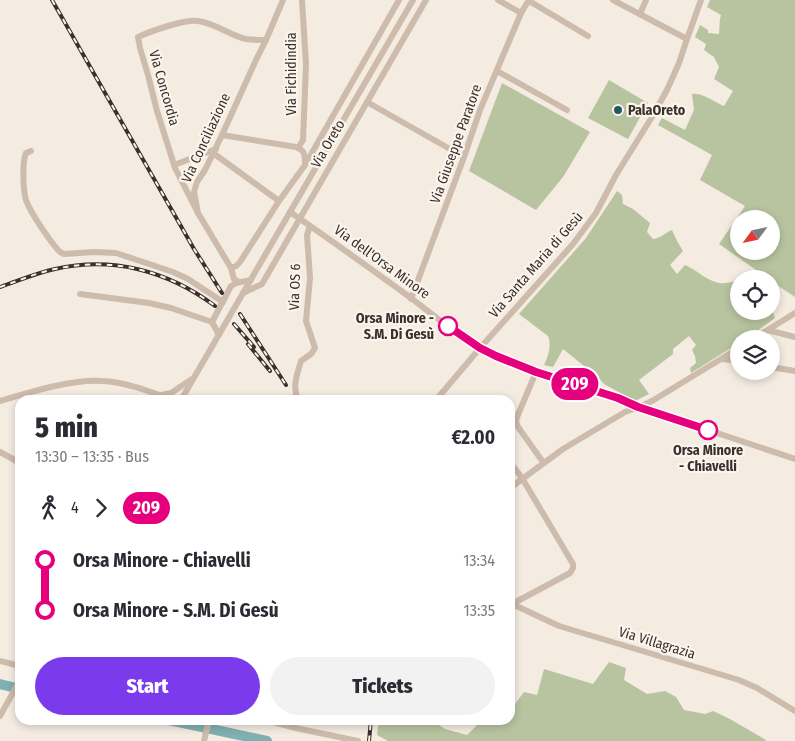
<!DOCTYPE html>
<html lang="en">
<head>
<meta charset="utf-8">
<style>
  :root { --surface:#fff; --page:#f2f2f3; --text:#2b2b33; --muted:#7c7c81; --accent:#7c3aed }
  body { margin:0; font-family:"Fira Sans Condensed",sans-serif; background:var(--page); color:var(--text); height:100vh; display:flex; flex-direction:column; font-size:19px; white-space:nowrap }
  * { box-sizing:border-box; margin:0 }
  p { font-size:16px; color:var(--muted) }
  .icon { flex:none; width:28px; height:28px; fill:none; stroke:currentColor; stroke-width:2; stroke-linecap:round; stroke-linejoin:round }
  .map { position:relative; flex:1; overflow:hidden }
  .sheet { position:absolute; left:15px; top:395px; width:500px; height:330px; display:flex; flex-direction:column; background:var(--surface); border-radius:15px; box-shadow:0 2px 8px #0003 }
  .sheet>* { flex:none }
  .badge { padding:0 10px; border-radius:16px; font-size:18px; line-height:32px }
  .needle { width:32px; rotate:237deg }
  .tools { position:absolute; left:730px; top:210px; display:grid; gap:10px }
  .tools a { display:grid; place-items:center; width:50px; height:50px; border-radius:50%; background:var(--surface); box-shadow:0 2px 8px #0003; font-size:25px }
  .map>.badge { position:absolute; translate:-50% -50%; box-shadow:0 0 0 2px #fff }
  .legs { display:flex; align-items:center; gap:8px; height:55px; padding:0 20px; font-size:16px }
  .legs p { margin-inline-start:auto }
  .overview { display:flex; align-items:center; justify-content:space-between; height:85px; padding:0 20px }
  h1 { font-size:28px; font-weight:800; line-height:38px }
  .action { display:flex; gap:10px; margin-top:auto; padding:10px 20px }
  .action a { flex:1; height:58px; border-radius:30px; background:var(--accent); color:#fff; font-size:20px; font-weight:800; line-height:58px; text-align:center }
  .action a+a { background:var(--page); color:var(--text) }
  ul { padding:0 20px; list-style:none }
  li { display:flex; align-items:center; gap:18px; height:50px; font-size:19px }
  li i { display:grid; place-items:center; width:8px; height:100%; margin:0 6px; background:currentColor }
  li i::after { content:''; width:12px; height:12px; margin:-6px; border:4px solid; border-radius:50%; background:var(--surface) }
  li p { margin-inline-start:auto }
  li:first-child i { background:linear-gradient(#0000 50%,currentColor 0) }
  li:last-child i { background:linear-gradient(currentColor 50%,#0000 0) }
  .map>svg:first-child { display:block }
  .green { fill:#b8c4a0; fill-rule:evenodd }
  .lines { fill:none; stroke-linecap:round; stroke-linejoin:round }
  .river { stroke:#7fb0b2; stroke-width:10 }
  .minor { stroke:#cdbbac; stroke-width:6 }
  .rail-casing { stroke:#3b302b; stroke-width:4 }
  .rail { stroke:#fbf5ee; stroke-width:2; stroke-dasharray:5.5; stroke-linecap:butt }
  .line-1-casing { stroke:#fff; stroke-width:11 }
  .line-1 { stroke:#e6007e; stroke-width:8 }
  .poi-dot { fill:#1f5a5e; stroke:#fbf5ee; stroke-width:2 }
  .stop-1-dot { fill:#fff; stroke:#e6007e; stroke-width:2.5 }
  .labels { text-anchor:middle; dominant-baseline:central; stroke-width:4.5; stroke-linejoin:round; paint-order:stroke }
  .street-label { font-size:14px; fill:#3b302b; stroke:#fbf5ee }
  .poi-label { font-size:14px; font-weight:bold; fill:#3b302b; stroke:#fbf5ee; text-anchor:start }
  .stop-label { font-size:14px; font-weight:bold; fill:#3b302b; stroke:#fbf5ee; text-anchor:end }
</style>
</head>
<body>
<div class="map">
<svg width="795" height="741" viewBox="0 0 795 741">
  <rect width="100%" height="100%" fill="#f4ebe1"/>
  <g class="green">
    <path d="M710 0H795V297L771 281V279H769L719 244 745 206 700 180 712 155 658 125 662 118 685 130 694 110 692 94C702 92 714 102 724 106L733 91 714 79 719 67 714 57 704 50 706 44 695 37 700 25 708 30V33L719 34C720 27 719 22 721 15L707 7ZM739 219H771V251H739Z"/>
    <path d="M609 80 648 103 628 139 588 118Z"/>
    <path d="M502 83 590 132 563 177 536 210 469 171Z"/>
    <path d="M617 191 622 195 623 204 633 209 650 223 647 232 653 239C662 238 664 233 672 230L677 241 683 251 670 265 677 274 685 265C697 270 707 281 719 283 724 284 731 282 736 281L739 285V311H771V307L775 318 746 339H739V343L691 373 690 368 696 363 695 356 692 350 696 345 689 336 673 349V354L639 380 649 394 635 401 604 384 599 378 563 349 553 367 544 365C548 357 552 345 548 336L519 314 586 238Z"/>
    <path d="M609 662 626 668 624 680 647 694 665 691 676 697 684 710 705 714 713 711 728 718 766 740 765 741H388L377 735 379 720H431L445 729 467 735 482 720H510V702L515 704 524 692 537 695 544 669 593 684Z"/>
  </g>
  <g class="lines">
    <g class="river">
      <path d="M0 684 20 689"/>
      <path d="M169 720 267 741"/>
    </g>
    <g class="minor">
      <path d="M498 0 521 13"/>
      <path d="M613 0 687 39"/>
      <path d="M529 1 588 36"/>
      <path d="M640 14 646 0"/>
      <path d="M497 71 567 110"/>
      <path d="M367 102 464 157"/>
      <path d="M222 135 296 147C305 150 305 156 305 164"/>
      <path d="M298 148 303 140 306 64 302 0"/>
      <path d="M31 151 26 153C22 162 23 190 26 200 30 212 51 243 60 252L64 254 94 252 116 253 173 272 188 279 223 302"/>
      <path d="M213 153 279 201"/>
      <path d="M174 165 216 149"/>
      <path d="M290 212C331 240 371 269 411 298 438 319 465 341 496 356 541 377 592 387 639 407L795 459"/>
      <path d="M198 213 175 168 157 111 148 75 140 48 138 37C151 31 185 19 198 21 215 23 231 36 246 39 252 40 260 40 266 40"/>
      <path d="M231 268 236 266 240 262 279 201 305 165 399 0"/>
      <path d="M239 282 234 279 231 268 198 213 194 192 197 182 205 170 222 135 256 60 266 40 283 0"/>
      <path d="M243 293 262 284 426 0"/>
      <path d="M80 294 149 303 171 308 212 322"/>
      <path d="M411 299 464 157 480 110 521 13 529 0"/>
      <path d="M768 330 795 337"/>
      <path d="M219 335 212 322 231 286 236 283 251 280"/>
      <path d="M753 339 795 313"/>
      <path d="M722 359 739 361"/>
      <path d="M771 367 795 371"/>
      <path d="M536 372 517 417 516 422 518 427 543 462"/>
      <path d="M162 395 171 393 192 379"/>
      <path d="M181 400 413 0"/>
      <path d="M298 400C292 386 297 375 301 361L311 354 315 348 306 321 310 278 307 235 310 226"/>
      <path d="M436 400 480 348 573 244 596 213 616 175 652 117 667 90 679 63 687 39 701 0"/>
      <path d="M0 401C30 392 72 379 102 381 126 382 151 392 173 400"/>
      <path d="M0 452 20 463"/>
      <path d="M510 462 522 478 573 564V568L570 573 512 604"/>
      <path d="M510 488 563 449 625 412 639 407 652 401 739 348"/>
      <path d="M510 603 559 626 739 680 757 688 795 711"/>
      <path d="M0 661 20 666"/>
      <path d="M0 716 20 680"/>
      <path d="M265 720 300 729 358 741"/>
      <path d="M204 741 209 720"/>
    </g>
    <g class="rail-casing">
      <g id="rail">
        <path d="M52 0 194 249 222 293"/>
        <path d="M0 287C18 281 36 273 55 269 113 256 168 271 215 306"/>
        <path d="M240 314 286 385"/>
        <path d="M234 324 254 347"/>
        <path d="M248 344 270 371"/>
        <path d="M369 741 371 720"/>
      </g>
    </g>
    <use href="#rail" class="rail"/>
  </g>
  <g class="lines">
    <g class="line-1-casing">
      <path id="line-1" d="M448 326 480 348 496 356 536 372 618 398 638 407 708 430"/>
    </g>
    <use href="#line-1" class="line-1"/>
  </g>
  <circle class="poi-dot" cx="618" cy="110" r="5"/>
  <g class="stop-1-dot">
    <circle cx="448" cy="326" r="9"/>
    <circle cx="708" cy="430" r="9"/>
  </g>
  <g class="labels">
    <g class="street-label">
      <text transform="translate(291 74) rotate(-90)">Via Fichidindia</text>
      <text transform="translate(164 88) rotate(74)">Via Concordia</text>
      <text transform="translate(206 138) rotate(-65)">Via Conciliazione</text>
      <text transform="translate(328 144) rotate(-60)">Via Oreto</text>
      <text transform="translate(456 144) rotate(-70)">Via Giuseppe Paratore</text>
      <text transform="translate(382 262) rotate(36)">Via dell'Orsa Minore</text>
      <text transform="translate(536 265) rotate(-49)">Via Santa Maria di Gesù</text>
      <text transform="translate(295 287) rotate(-88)">Via OS 6</text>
      <text transform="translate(657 643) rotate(17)">Via Villagrazia</text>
    </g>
    <g class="poi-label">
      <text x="628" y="110">PalaOreto</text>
    </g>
    <g class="stop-label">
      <text x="434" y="318">Orsa Minore -<tspan x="434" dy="16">S.M. Di Gesù</tspan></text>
      <text x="708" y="450" text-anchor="middle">Orsa Minore<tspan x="708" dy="16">- Chiavelli</tspan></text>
    </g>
  </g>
</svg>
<div class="tools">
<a><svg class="needle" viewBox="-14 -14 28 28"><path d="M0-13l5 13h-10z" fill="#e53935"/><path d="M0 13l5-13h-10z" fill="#7c7c81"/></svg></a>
<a><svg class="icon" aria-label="locate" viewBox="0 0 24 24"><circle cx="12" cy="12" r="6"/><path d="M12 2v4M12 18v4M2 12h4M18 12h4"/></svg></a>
<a><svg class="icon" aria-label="layers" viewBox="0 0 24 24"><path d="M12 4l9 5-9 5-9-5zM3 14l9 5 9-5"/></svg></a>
</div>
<b class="badge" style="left:575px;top:384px;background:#e6007e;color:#fff">209</b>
<section class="sheet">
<div class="overview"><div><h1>5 min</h1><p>13:30 – 13:35 · Bus</p></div><b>€2.00</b></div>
<div class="legs"><svg class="icon" aria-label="walk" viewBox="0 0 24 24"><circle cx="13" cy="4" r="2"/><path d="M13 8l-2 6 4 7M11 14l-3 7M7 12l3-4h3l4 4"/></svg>4<svg class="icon" aria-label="forward" viewBox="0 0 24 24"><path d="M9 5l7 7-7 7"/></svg><b class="badge" style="background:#e6007e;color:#fff">209</b></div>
<ul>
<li><i style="color:#e6007e"></i><b>Orsa Minore - Chiavelli</b><p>13:34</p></li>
<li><i style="color:#e6007e"></i><b>Orsa Minore - S.M. Di Gesù</b><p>13:35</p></li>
</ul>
<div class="action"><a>Start</a><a>Tickets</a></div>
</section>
</div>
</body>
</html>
